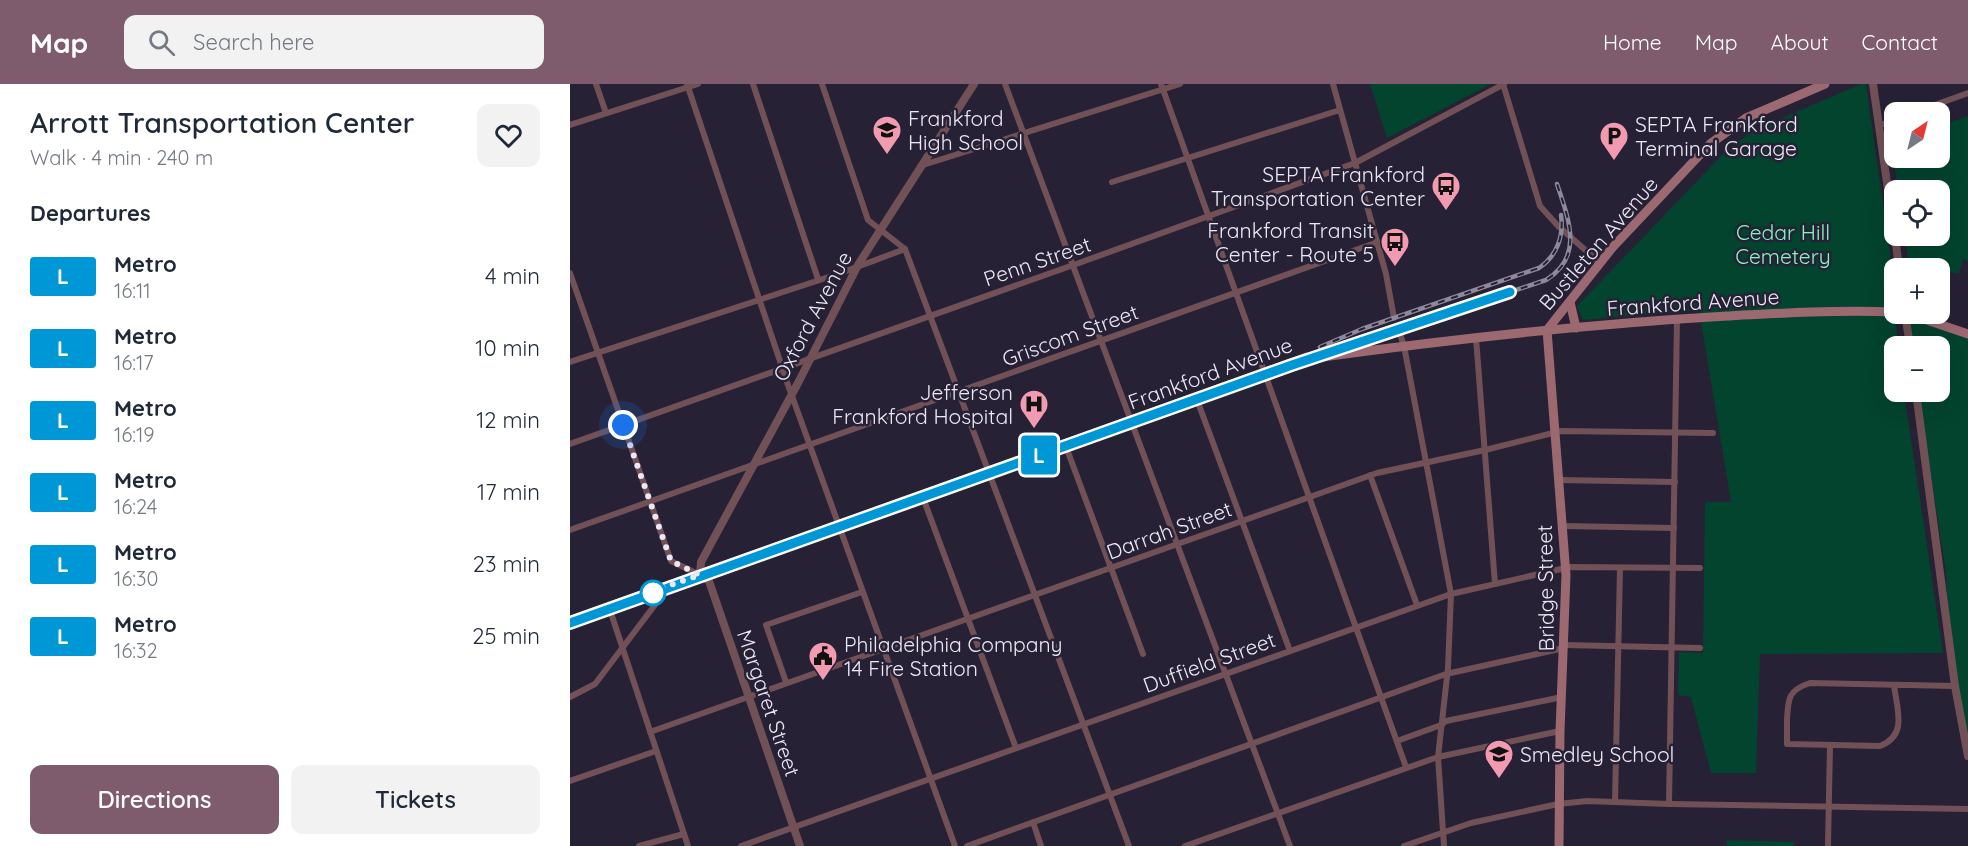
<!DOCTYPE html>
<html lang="en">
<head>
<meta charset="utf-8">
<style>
  :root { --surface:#fff; --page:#f2f2f3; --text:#1f2937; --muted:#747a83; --accent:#7e5c6d }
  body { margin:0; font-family:Quicksand,sans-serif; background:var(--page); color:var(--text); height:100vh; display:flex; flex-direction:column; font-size:22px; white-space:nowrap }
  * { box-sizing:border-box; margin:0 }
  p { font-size:20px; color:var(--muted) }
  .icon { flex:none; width:33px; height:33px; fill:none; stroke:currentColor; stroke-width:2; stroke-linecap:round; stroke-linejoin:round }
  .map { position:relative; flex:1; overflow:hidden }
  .details { display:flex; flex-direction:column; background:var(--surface); width:570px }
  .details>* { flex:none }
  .badge { padding:0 12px; border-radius:4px; font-size:21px; line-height:39px }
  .needle { width:39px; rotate:35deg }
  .buttons { position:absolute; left:1314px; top:18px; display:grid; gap:12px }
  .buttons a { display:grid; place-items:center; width:66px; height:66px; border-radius:12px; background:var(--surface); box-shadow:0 6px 24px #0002; font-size:30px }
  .you { position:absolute; width:30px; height:30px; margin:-15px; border:4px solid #fff; border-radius:50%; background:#1a73e8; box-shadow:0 0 0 9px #1a73e833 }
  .map>.badge { position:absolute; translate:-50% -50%; box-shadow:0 0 0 3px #fff }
  h2 { padding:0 30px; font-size:22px; line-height:54px }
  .round { display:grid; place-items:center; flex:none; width:63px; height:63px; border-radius:12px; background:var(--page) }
  .summary { display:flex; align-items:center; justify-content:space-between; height:102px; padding:0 30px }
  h1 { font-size:28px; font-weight:600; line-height:45px }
  .button { display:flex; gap:12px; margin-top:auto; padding:12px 30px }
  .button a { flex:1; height:69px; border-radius:12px; background:var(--accent); color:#fff; font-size:24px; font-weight:600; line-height:69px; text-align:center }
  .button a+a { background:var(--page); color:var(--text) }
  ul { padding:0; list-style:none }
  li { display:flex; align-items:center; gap:18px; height:72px; padding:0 30px }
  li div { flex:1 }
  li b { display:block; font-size:22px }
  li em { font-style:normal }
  li .badge { min-width:66px; font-weight:700; text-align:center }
  header { display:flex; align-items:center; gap:36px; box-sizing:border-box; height:84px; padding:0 30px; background:var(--accent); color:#fff }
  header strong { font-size:28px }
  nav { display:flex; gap:33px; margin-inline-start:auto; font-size:21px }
  .search { width:420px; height:54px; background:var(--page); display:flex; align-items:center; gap:15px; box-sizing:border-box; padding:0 21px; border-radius:12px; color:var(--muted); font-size:22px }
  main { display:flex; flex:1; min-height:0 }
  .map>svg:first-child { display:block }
  .green { fill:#03442e }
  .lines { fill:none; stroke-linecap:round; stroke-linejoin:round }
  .minor { stroke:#715156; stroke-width:6 }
  .tertiary { stroke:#715156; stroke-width:8 }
  .secondary { stroke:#9c6971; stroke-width:9 }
  .rail-casing { stroke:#8e8a9b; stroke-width:4.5 }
  .rail { stroke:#262135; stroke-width:2; stroke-dasharray:7; stroke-linecap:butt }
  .line-casing { stroke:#fff; stroke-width:14 }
  .line { stroke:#0097d6; stroke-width:9 }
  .walk { stroke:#ebe8f6; stroke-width:6; stroke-dasharray:0 10.8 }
  .stop-dot { fill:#fff; stroke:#0097d6; stroke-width:3 }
  .labels { text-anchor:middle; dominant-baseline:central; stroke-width:5; stroke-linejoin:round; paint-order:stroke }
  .poi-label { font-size:21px; fill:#ebe8f6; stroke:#262135; text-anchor:start }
  .park-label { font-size:21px; fill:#84f4c1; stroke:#262135 }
  .street-label { font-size:21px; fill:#ebe8f6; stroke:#262135 }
</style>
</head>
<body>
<header>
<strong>Map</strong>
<div class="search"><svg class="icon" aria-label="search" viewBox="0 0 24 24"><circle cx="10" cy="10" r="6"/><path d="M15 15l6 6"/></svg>Search here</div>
<nav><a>Home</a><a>Map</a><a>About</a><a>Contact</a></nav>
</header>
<main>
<section class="details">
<div class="summary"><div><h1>Arrott Transportation Center</h1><p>Walk · 4 min · 240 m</p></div><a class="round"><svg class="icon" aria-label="heart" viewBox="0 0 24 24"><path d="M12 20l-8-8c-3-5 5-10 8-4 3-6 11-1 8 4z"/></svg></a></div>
<h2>Departures</h2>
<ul>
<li><span class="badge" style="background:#0097d6;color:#fff">L</span><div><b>Metro</b><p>16:11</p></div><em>4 min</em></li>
<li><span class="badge" style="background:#0097d6;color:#fff">L</span><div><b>Metro</b><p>16:17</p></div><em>10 min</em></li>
<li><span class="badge" style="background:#0097d6;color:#fff">L</span><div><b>Metro</b><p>16:19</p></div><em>12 min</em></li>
<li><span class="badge" style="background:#0097d6;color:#fff">L</span><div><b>Metro</b><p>16:24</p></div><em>17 min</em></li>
<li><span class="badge" style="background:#0097d6;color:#fff">L</span><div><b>Metro</b><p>16:30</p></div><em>23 min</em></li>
<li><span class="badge" style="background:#0097d6;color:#fff">L</span><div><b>Metro</b><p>16:32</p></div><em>25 min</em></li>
</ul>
<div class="button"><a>Directions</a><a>Tickets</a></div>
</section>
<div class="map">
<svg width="1398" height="762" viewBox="0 0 1398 762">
  <rect width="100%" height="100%" fill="#262135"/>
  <g class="green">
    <path d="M800 0H921L817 54Z"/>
    <path d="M1291 0H1296L1320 168 1328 262H1324V308H1334L1373 569 1190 570 1186 689H1141L1121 613 1108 611 1109 568 1133 569 1135 418H1161L1129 226 1013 236 1007 222 1156 67 1184 46Z"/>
    <path d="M1398 32V177L1393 175 1389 190 1377 188 1370 215V184H1339L1335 152H1370V106H1328L1322 60 1324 59V74H1370V42Z"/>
    <path d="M1339 230 1398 250V672L1379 553 1376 488 1348 308H1370V262H1341Z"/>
    <path d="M1156 756 1225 758 1224 762H1157Z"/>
  </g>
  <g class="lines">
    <g class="minor">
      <path d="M26 0 36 29"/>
      <path d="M117 0 218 301 385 762"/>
      <path d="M183 0 248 195"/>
      <path d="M252 0 298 136 335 165 559 762"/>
      <path d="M435 0 720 762"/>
      <path d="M591 0 836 683"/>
      <path d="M763 0 816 190 824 234"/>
      <path d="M933 0 970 122 988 142 1030 179"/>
      <path d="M1345 28 1398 9"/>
      <path d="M0 41 128 0"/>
      <path d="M1310 41 1324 36"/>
      <path d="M353 81 610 0"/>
      <path d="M542 98 770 26"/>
      <path d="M0 189 101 477 130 491"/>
      <path d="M829 247 834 262 881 510 878 584 868 673 874 762"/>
      <path d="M906 254 925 500"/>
      <path d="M0 278 271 189 335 165"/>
      <path d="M626 313 720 567"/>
      <path d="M0 360 509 179 785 79 934 0"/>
      <path d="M495 360 573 570"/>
      <path d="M800 391 847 521"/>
      <path d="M989 396 1105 398"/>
      <path d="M352 411 446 664"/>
      <path d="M992 442 1104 444"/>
      <path d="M0 446 808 158"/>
      <path d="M39 523 118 762"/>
      <path d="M994 561 1130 564"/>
      <path d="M216 598 196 541 292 508"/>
      <path d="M1324 601C1327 626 1338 651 1310 662L1217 660C1217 652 1217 644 1217 636 1218 615 1218 606 1240 599L1385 602"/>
      <path d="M0 613 25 600 100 501"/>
      <path d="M80 648 807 389 915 366 991 347 1143 349"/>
      <path d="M827 657 871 641 876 637 992 613"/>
      <path d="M0 697 86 667"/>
      <path d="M1045 718 1050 484"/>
      <path d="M1099 720 1107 235"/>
      <path d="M463 738 471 762"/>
      <path d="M69 762 114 750"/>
      <path d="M171 762 881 510 1000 483 1130 484"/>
      <path d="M397 762 876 590 994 564"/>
      <path d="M615 762 868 673 990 647"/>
      <path d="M834 762 901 739 988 720 1017 717 1099 720 1398 725"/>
      <path d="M1258 762 1260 661"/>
    </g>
    <g class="tertiary">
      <path d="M1303 0 1324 148"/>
      <path d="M1325 152 1329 184"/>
      <path d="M1335 230 1340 262"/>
      <path d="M1346 308 1385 602 1398 672"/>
      <path d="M230 762 139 497 130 491 131 478 228 299 288 181 404 0"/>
    </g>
    <g class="secondary">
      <path d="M1000 218 1006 244"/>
      <path d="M1339 230 1398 250"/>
      <path d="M977 246 996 491 990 647 989 762"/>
      <path d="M977 246 1042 164 1140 60 1176 34 1255 0"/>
      <path d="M0 537 737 273 745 274C882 255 1019 240 1157 232 1213 229 1268 226 1324 228"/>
    </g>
    <g class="rail-casing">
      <g id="rail">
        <path d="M750 263 792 245 969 184C987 172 994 152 991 131"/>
        <path d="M0 539 722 281 976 196C1015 172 998 134 987 100"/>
      </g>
    </g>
    <use href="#rail" class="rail"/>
  </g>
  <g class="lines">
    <g class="line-casing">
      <path id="line" d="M0 539 722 281 940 208"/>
    </g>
    <use href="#line" class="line"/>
    <path class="walk" d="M53 341 101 477 130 491 80 508 83 509"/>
  </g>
  <defs>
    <g id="school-pin" transform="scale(1.5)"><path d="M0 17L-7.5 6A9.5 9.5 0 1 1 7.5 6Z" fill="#f29aaf" stroke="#262135"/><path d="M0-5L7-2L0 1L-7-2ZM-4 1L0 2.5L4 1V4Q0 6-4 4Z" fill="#111"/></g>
    <g id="parking-pin" transform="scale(1.5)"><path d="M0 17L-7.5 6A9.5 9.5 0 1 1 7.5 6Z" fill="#f29aaf" stroke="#262135"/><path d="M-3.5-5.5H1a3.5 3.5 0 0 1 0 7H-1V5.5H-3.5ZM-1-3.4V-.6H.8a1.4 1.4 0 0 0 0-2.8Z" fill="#111"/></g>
    <g id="bus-pin" transform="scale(1.5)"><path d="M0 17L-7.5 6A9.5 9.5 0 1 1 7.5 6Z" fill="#f29aaf" stroke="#262135"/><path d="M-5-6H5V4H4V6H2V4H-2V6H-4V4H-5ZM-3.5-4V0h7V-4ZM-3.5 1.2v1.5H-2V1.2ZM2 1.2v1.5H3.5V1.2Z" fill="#111"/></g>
    <g id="hospital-pin" transform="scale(1.5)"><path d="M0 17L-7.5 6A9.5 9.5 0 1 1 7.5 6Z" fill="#f29aaf" stroke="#262135"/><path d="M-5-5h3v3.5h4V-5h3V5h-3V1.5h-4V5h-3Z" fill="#111"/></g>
    <g id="civic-pin" transform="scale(1.5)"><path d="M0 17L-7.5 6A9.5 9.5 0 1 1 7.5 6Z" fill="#f29aaf" stroke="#262135"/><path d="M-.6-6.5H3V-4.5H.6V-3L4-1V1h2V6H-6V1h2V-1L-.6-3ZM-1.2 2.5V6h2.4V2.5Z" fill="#111"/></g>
  </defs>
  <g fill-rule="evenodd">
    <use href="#school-pin" x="317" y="46"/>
    <use href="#parking-pin" x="1044" y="52"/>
    <use href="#bus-pin" x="876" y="102"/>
    <use href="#bus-pin" x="825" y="158"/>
    <use href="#hospital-pin" x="464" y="320"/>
    <use href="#civic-pin" x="253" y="572"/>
    <use href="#school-pin" x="929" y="670"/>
  </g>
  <circle class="stop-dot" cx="83" cy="509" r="12"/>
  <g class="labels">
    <g class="poi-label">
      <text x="338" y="34">Frankford<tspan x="338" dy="24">High School</tspan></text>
      <text x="1065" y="40">SEPTA Frankford<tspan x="1065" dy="24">Terminal Garage</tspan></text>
      <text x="855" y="90" text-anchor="end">SEPTA Frankford<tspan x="855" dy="24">Transportation Center</tspan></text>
      <text x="804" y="146" text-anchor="end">Frankford Transit<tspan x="804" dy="24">Center - Route 5</tspan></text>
      <text x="443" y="308" text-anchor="end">Jefferson<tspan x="443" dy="24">Frankford Hospital</tspan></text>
      <text x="274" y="560">Philadelphia Company<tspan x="274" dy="24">14 Fire Station</tspan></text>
      <text x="950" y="670">Smedley School</text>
    </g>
    <g class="park-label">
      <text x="1213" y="148">Cedar Hill<tspan x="1213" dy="24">Cemetery</tspan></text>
    </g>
    <g class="street-label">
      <text transform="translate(1028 159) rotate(-49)">Bustleton Avenue</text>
      <text transform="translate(467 177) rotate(-19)">Penn Street</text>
      <text transform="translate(1123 218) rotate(-4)">Frankford Avenue</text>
      <text transform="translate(242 232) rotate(-62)">Oxford Avenue</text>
      <text transform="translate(500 251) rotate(-20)">Griscom Street</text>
      <text transform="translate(640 289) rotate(-20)">Frankford Avenue</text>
      <text transform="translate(599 446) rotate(-20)">Darrah Street</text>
      <text transform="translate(975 504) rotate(-91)">Bridge Street</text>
      <text transform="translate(639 578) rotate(-20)">Duffield Street</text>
      <text transform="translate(199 619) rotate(71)">Margaret Street</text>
    </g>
  </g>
</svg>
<div class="buttons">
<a><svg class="needle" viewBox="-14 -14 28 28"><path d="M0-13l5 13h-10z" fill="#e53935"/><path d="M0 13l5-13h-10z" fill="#747a83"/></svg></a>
<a><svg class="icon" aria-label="locate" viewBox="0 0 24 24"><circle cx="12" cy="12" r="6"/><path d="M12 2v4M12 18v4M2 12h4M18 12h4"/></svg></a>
<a>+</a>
<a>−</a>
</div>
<div class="you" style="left:53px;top:341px"></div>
<b class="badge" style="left:469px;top:371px;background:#0097d6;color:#fff">L</b>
</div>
</main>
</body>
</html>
